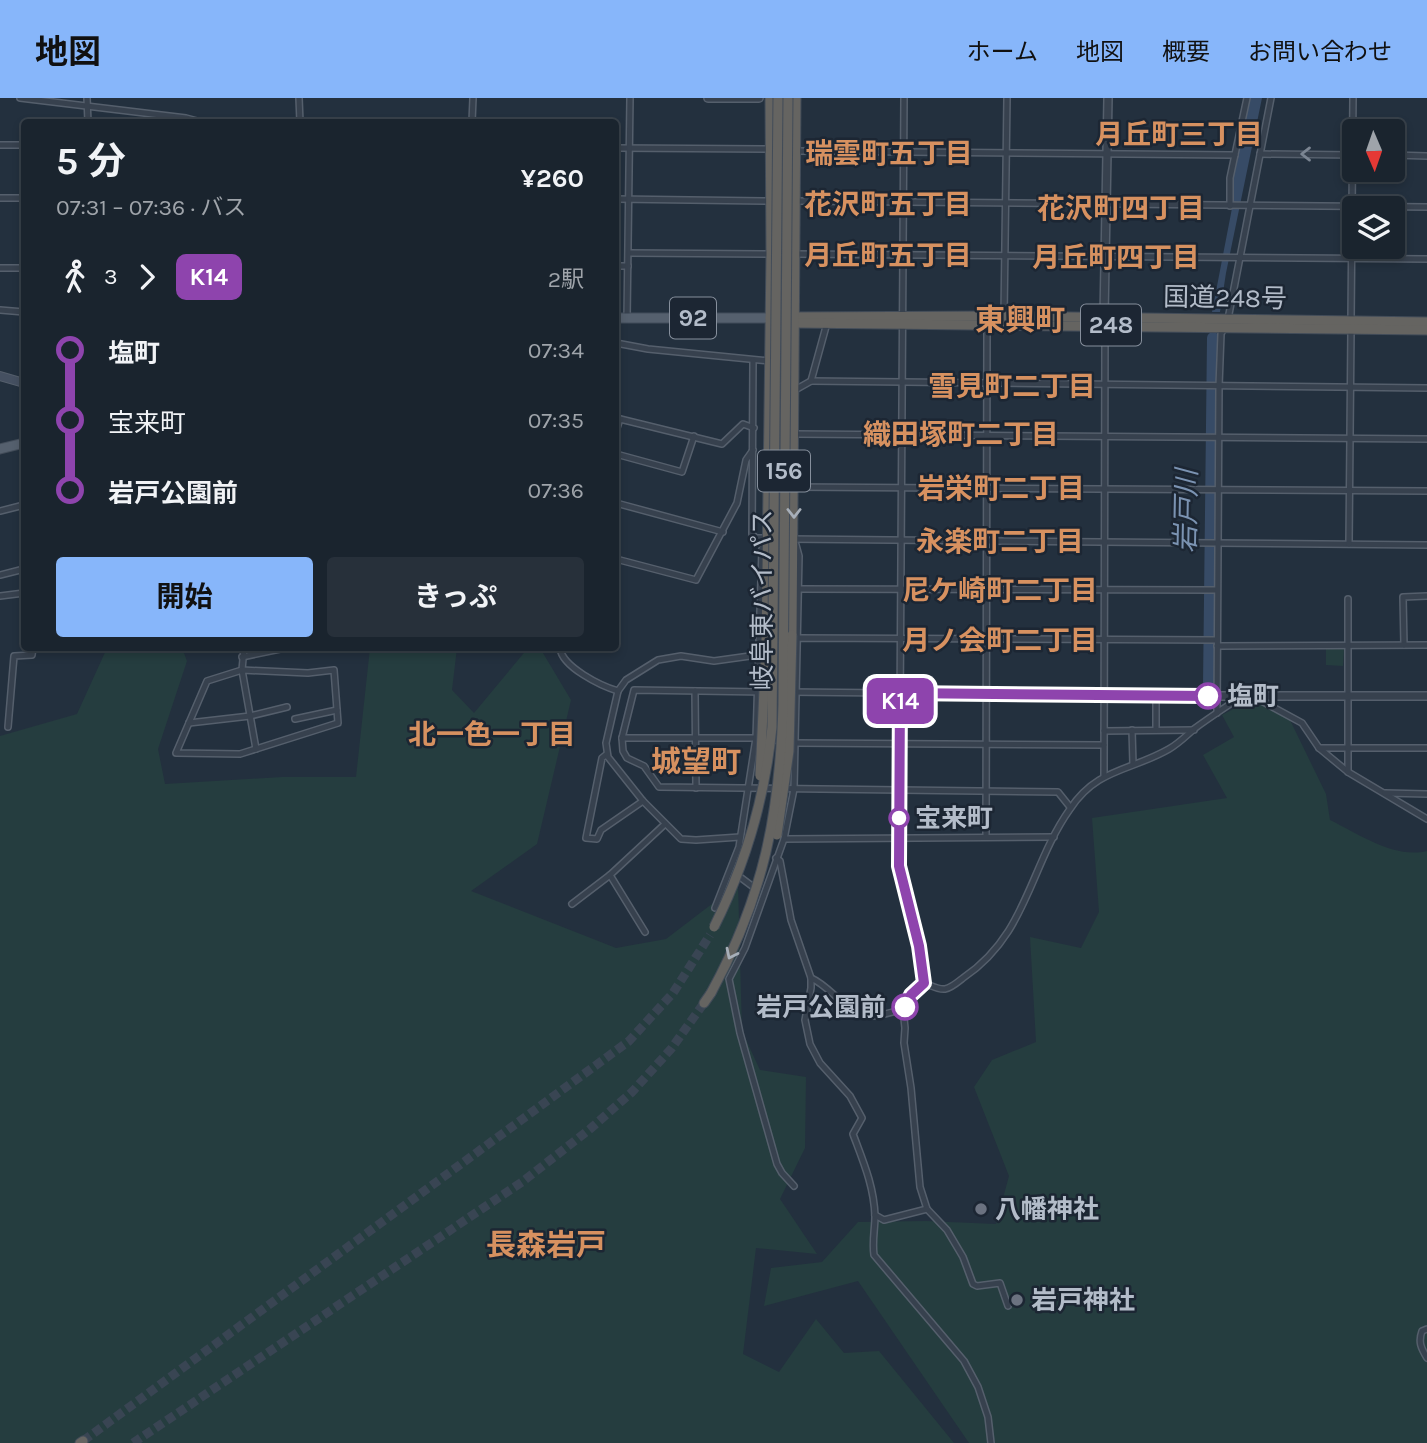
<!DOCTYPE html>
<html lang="ja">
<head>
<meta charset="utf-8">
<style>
  :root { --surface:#1a242e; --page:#27303a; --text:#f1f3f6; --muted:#9fa4aa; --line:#38414a; --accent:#87b6fa }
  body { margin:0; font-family:Karla,"Noto Sans JP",sans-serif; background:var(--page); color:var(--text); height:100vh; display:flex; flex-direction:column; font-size:26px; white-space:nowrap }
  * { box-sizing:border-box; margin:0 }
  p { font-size:23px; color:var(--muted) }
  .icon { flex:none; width:38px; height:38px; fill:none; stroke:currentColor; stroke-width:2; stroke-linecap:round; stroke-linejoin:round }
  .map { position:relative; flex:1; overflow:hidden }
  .panel { position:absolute; left:21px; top:21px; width:598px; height:532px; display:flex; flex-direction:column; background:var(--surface); border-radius:7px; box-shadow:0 4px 10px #0003,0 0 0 2px var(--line) }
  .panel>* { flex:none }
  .badge { padding:0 14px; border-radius:10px; font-size:24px; line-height:46px }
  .needle { width:46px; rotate:178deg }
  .tools { position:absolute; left:1342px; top:21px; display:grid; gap:14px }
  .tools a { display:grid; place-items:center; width:63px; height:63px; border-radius:7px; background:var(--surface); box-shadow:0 4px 10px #0003,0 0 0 2px var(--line); font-size:35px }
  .map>.badge { position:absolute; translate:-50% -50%; box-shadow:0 0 0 4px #fff }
  .legs { display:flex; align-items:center; gap:10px; height:77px; padding:0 35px; font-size:23px }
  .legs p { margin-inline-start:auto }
  .summary { display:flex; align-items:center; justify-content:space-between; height:119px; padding:0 35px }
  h1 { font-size:38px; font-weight:700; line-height:52px }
  .primary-button { display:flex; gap:14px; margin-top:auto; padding:14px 35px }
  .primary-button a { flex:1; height:80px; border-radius:7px; background:var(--accent); color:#111; font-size:28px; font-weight:700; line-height:80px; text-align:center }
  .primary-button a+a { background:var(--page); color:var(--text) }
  ul { padding:0 35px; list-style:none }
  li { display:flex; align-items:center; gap:24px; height:70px; font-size:26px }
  li i { display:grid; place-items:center; width:10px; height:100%; margin:0 9px; background:currentColor }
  li i::after { content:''; width:18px; height:18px; margin:-9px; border:5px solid; border-radius:50%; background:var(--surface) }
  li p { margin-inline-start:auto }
  li:first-child i { background:linear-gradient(#0000 50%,currentColor 0) }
  li:last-child i { background:linear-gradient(currentColor 50%,#0000 0) }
  header { display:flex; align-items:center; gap:42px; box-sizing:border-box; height:98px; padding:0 35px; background:var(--accent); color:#111 }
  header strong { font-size:33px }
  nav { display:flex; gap:38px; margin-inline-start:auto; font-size:24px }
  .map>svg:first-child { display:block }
  .green { fill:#253d3f }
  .water { fill:#374b66 }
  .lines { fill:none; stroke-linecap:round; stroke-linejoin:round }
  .river { stroke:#374b66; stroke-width:12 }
  .trunk-tunnel { stroke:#394553; stroke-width:9; stroke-dasharray:9 4.5; stroke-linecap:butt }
  .minor-casing { stroke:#555f6c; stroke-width:8 }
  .tertiary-casing { stroke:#555f6c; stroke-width:10 }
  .secondary-casing { stroke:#555f6c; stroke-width:10 }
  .primary-casing { stroke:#434d5a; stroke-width:11 }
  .trunk-casing { stroke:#424c59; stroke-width:11 }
  .minor { stroke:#37414e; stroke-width:5 }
  .tertiary { stroke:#37414e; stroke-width:7 }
  .secondary { stroke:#455061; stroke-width:8 }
  .primary { stroke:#55606e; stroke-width:9 }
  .trunk { stroke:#656461; stroke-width:9 }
  .trunk-bridge-casing { stroke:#424c59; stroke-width:11; stroke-linecap:butt }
  .trunk-bridge { stroke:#656461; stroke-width:9 }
  .oneway { stroke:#7b8592 }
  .oneway2 { stroke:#a7afb9 }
  .line-1-casing { stroke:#fff; stroke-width:16 }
  .line-1 { stroke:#8e44ad; stroke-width:10 }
  .stop-1-dot { fill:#fff; stroke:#8e44ad; stroke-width:3.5 }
  .worship-dot { fill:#6b7280; stroke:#1c2633; stroke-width:2.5 }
  .labels { text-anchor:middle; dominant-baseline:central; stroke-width:5; stroke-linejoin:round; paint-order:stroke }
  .shield { fill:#1c2633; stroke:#868f9c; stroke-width:2 }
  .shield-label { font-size:24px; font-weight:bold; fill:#b3bcc9 }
  .street-label { font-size:26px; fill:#b3bcc9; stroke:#1c2633 }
  .stop-label { font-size:26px; font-weight:bold; fill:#b3bcc9; stroke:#1c2633; text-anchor:start }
  .poi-label { font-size:26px; font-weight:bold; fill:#b3bcc9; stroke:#1c2633; text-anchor:start }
  .neighbourhood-label { font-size:28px; font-weight:bold; fill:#d79160; stroke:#1c2633 }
  .water-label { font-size:28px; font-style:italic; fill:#7b93b2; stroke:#1c2633 }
  .quarter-label { font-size:30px; font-weight:bold; fill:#d79160; stroke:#1c2633 }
</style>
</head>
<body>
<header>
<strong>地図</strong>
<nav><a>ホーム</a><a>地図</a><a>概要</a><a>お問い合わせ</a></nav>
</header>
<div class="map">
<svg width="1427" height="1345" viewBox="0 0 1427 1345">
  <rect width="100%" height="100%" fill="#23303e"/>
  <g class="green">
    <path d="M1326 549 1344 550 1343 568 1326 567Z"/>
    <path d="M107 550H182L187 563 158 651 165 686 282 679H356L370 550H457L452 592 474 615 528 550H540L571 602 537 746 471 793 616 850 666 841 738 786 742 933 760 972 806 979 805 1050 780 1101 817 1156 756 1150 743 1256 779 1274 816 1221 844 1255 879 1253 954 1345H0V638L77 616Z"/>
    <path d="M1252 601 1290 622 1326 696 1330 722C1359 736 1394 761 1427 753V1345H969L858 1183 764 1208 771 1170 822 1164 858 1124 925 1123 996 1126 1009 1078 974 989 992 962 1036 944 1030 839 1081 850 1099 814 1092 720 1227 700 1203 657 1234 639 1222 617Z"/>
  </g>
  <path class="water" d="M1250 0H1262L1226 175 1220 214H1212L1233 105V81Z"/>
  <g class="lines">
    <path class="river" d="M1209 588 1213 240"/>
    <g class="trunk-tunnel">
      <path d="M83 1343 629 943 673 895 710 837"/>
      <path d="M133 1345 522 1084 590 1031 632 994 671 951 704 905"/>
    </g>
    <g class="minor-casing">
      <g id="minor">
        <path d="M20 0 186 20 201 24"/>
        <path d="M87 0 88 24"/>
        <path d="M299 0 300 24"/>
        <path d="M904 0 899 768 918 848 924 885"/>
        <path d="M472 24 473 0"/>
        <path d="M0 47H24"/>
        <path d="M616 50 770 51"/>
        <path d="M796 53 1235 57"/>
        <path d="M1260 56 1354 57"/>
        <path d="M1393 57 1427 58"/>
        <path d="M0 100H24"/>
        <path d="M616 101 770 103"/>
        <path d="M794 103 1427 109"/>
        <path d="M1230 108V80L1247 0"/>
        <path d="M629 155 771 156"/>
        <path d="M794 156 1427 161"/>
        <path d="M616 168H628"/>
        <path d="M0 170H24"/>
        <path d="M0 212 24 214"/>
        <path d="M1004 218 1007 0"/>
        <path d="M627 220 630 0"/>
        <path d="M1228 221 1271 0"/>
        <path d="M1351 223 1353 0"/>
        <path d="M616 245 648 251 770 263"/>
        <path d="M753 263 752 436 756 440H770"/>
        <path d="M811 283 1427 290"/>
        <path d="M795 292 811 283 827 225"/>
        <path d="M616 320 722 346 743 326 754 330"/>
        <path d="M616 333 620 321"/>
        <path d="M795 336 1427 341"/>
        <path d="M616 356 682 374 694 338"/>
        <path d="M794 389 1427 393"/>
        <path d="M616 405 723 434"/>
        <path d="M0 413 24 407"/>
        <path d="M790 441 1427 447"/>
        <path d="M1349 446 1351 231"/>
        <path d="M616 461 696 482 737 405 746 362 753 352"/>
        <path d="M0 477 24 471"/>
        <path d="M798 491 1216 492"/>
        <path d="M0 498 24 495"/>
        <path d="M792 543 798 540 1217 542"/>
        <path d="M1404 547 1403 499 1427 498"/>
        <path d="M1217 548 1427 547"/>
        <path d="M244 550 242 572 256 651"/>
        <path d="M560 550C562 569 601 588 618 593"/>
        <path d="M242 559 285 550"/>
        <path d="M242 572 308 575 334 572 338 625 240 656 176 655 207 583Z"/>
        <path d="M695 593 696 690"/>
        <path d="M766 594 634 592 622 640 623 653 627 660 644 668 659 689 1058 694 1070 709"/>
        <path d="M789 594 1217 598"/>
        <path d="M1254 599 1302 625 1319 650 1348 674 1427 721"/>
        <path d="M1217 615 1219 288 1221 236 1224 230"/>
        <path d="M295 621 337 612"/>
        <path d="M189 625 250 618 287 609"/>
        <path d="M8 629 14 558 32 557 33 550"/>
        <path d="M1132 632 1133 666"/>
        <path d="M1156 632V597"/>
        <path d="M1104 633 1194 632"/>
        <path d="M622 640H756L783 643"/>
        <path d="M793 645 1104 647"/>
        <path d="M1319 650H1427"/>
        <path d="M607 656 602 660 586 740 597 741 601 732 643 703"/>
        <path d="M1348 674V501"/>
        <path d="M1104 678 1105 226"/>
        <path d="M1385 695 1427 696"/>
        <path d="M740 739 696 742 681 741 643 703 608 659 606 645 618 593 626 582 658 562 681 558 714 563 757 557 767 553"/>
        <path d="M986 739 987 226"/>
        <path d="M784 741 1054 739"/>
        <path d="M776 760 780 763 791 822 811 880V890L805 922 810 946 820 965 850 998 862 1020 853 1036C863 1063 874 1088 875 1118 875 1131 872 1143 874 1157L964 1263 978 1289 988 1319 991 1345"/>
        <path d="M736 776 756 791"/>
        <path d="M610 777 645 834"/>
        <path d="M572 806 610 777 665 726"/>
        <path d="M715 810 739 749 756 640 762 451 766 443"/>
        <path d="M811 880C832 889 847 917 871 918 881 918 893 914 903 911"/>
        <path d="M924 885C930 887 938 892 945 891 951 890 958 884 963 880 1028 836 1029 769 1070 711 1097 670 1131 673 1169 651 1178 646 1186 638 1194 631 1210 619 1226 609 1242 598"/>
        <path d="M924 885 911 896 903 911 905 930 904 945 911 990 920 1089 927 1111 947 1132 963 1159 973 1186 977 1188 1000 1185 1008 1208"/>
        <path d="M794 1088 782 1075 777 1066 740 935 729 881 745 850 784 741 794 691 799 458 796 447"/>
        <path d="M875 1117 884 1122 927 1111"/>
        <path d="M1427 1231 1422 1233C1418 1244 1421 1250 1427 1260"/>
      </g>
    </g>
    <g class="tertiary-casing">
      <g id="tertiary">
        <path d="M708 0H759"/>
        <path d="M1104 219 1108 0"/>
        <path d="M1217 598H1427"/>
      </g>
    </g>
    <g class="secondary-casing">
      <path id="secondary" d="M0 278 24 285"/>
    </g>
    <g class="primary-casing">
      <g id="primary">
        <path d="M616 220H770"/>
        <path d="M0 351 24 345"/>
      </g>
    </g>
    <g class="trunk-casing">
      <g id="trunk">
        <path d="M782 219 1004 218 1427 224"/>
        <path d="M770 220 795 225 1427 232"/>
        <path d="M792 537 796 0"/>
        <path d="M766 548 771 156 770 0"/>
        <path d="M704 905 711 895"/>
        <path d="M80 1345 83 1343"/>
      </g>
    </g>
    <use href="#minor" class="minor"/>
    <use href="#tertiary" class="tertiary"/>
    <use href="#secondary" class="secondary"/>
    <use href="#primary" class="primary"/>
    <use href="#trunk" class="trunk"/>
    <g class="trunk-bridge-casing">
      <g id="trunk-bridge">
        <path d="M760 678 766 548"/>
        <path d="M777 737 789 653 792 537"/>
        <path d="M714 829C746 765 765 700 772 629L778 0"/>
        <path d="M711 895C764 798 780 715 783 606L788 0"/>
      </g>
    </g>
    <use href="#trunk-bridge" class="trunk-bridge"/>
  </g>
  <defs><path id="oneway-chevron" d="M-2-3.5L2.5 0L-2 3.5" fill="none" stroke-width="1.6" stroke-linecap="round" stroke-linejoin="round" transform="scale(1.75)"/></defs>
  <use class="oneway" href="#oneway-chevron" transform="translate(1306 56) rotate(-180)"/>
  <g class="oneway2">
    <use href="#oneway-chevron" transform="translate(794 415) rotate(90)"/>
    <use href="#oneway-chevron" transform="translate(731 856) rotate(116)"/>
  </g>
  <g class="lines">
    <g class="line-1-casing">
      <path id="line-1" d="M905 909 911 897 924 885 919 848 899 768 900 595 1208 598"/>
    </g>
    <use href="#line-1" class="line-1"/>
  </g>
  <g class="stop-1-dot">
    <circle cx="1208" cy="598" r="12"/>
    <circle cx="899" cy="720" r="9"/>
    <circle cx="905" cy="909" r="12"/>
  </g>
  <g class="worship-dot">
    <circle cx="981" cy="1111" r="7"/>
    <circle cx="1017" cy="1202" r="7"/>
  </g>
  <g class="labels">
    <g class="shield">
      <rect x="670" y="199.5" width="46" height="41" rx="5"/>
      <rect x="1081" y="206.5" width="60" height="41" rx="5"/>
      <rect x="758" y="352.5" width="52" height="41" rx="5"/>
    </g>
    <g class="shield-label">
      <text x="693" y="220">92</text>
      <text x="1111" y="227">248</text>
      <text x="784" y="373">156</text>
    </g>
    <g class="street-label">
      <text transform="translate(1225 200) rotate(1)">国道248号</text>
      <text transform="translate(762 502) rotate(-90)">岐阜東バイパス</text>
    </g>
    <g class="stop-label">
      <text x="1227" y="598">塩町</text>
      <text x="915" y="720">宝来町</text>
      <text x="886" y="909" text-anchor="end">岩戸公園前</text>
    </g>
    <g class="poi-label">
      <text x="995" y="1111">八幡神社</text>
      <text x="1031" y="1202">岩戸神社</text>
    </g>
    <g class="neighbourhood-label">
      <text x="1179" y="36">月丘町三丁目</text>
      <text x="889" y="55">瑞雲町五丁目</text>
      <text x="888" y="106">花沢町五丁目</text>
      <text x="1121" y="110">花沢町四丁目</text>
      <text x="888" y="157">月丘町五丁目</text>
      <text x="1116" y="159">月丘町四丁目</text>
      <text x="1012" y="288">雪見町二丁目</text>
      <text x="961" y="336">織田塚町二丁目</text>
      <text x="1001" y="390">岩栄町二丁目</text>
      <text x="1000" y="443">永楽町二丁目</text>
      <text x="1000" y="492">尼ケ崎町二丁目</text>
      <text x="1000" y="542">月ノ会町二丁目</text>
      <text x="492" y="636">北一色一丁目</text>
    </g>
    <g class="water-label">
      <text transform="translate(1186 413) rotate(-89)">岩戸川</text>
    </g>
    <g class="quarter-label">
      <text x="1020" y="222">東興町</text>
      <text x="696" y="664">城望町</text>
      <text x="546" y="1147">長森岩戸</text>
    </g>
  </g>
</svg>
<div class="tools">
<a><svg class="needle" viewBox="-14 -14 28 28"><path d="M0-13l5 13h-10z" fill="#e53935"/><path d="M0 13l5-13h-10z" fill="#9fa4aa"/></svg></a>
<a><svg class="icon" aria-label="layers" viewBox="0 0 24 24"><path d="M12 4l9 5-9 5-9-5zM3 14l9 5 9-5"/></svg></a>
</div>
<b class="badge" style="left:900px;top:603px;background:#8e44ad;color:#fff">K14</b>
<section class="panel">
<div class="summary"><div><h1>5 分</h1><p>07:31 – 07:36 · バス</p></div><b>¥260</b></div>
<div class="legs"><svg class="icon" aria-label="walk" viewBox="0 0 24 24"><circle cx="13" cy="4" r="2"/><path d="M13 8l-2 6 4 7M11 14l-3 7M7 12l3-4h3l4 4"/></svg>3<svg class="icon" aria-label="forward" viewBox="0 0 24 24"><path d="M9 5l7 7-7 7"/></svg><b class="badge" style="background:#8e44ad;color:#fff">K14</b><p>2駅</p></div>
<ul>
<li><i style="color:#8e44ad"></i><b>塩町</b><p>07:34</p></li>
<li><i style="color:#8e44ad"></i><span>宝来町</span><p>07:35</p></li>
<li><i style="color:#8e44ad"></i><b>岩戸公園前</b><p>07:36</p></li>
</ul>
<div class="primary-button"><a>開始</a><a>きっぷ</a></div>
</section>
</div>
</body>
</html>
